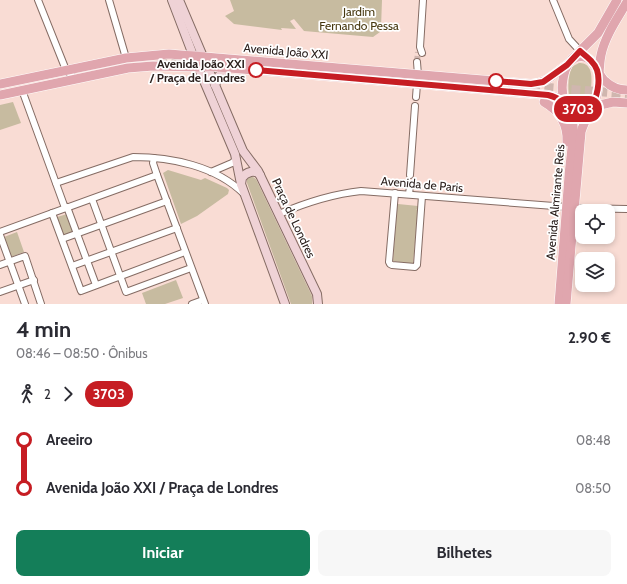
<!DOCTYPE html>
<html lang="pt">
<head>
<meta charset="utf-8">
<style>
  :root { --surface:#fff; --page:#f7f7f7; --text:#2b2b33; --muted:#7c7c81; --accent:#147e59 }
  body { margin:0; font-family:Cabin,sans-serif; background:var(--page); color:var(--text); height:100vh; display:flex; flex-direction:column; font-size:15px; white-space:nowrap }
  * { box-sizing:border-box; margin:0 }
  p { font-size:13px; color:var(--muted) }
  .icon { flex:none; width:22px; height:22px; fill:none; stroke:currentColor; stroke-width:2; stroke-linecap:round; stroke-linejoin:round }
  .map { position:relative; height:304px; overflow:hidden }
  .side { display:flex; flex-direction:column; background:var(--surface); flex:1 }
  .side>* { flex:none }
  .badge { padding:0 8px; border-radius:13px; font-size:14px; line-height:26px }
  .buttons { position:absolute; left:575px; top:204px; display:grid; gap:8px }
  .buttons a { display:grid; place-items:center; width:40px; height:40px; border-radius:8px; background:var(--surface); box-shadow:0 2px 6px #0003; font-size:20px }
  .map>.badge { position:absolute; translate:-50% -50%; box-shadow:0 0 0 2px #fff }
  .legs { display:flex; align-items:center; gap:6px; height:44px; padding:0 16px; font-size:13px }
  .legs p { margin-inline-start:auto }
  .summary { display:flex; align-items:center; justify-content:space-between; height:68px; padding:0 16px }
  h1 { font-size:22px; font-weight:700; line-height:30px }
  .cta { display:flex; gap:8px; margin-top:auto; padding:8px 16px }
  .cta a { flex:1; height:46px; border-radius:8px; background:var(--accent); color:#fff; font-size:16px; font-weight:700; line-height:46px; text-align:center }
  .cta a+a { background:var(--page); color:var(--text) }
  ul { padding:0 16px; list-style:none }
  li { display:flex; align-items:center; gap:14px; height:48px; font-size:15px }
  li i { display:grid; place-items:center; width:6px; height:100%; margin:0 5px; background:currentColor }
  li i::after { content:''; width:10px; height:10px; margin:-5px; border:3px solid; border-radius:50%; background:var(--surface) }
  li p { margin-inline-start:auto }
  li:first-child i { background:linear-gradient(#0000 50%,currentColor 0) }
  li:last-child i { background:linear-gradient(currentColor 50%,#0000 0) }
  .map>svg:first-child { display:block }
  .green { fill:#c7bba0 }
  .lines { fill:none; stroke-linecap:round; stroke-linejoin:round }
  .street-tunnel { stroke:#d0b6af; stroke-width:6; stroke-dasharray:6 3; stroke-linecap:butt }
  .primary-tunnel { stroke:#d0b6af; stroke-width:9; stroke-dasharray:9 4.5; stroke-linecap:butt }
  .street-casing { stroke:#856c64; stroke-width:8 }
  .secondary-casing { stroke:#856c64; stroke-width:10 }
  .primary-casing { stroke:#fff; stroke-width:10 }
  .street { stroke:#fff; stroke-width:6 }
  .secondary { stroke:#efd2d6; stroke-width:8 }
  .primary { stroke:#e0a6ae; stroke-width:9 }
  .line-1-casing { stroke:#fff; stroke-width:9 }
  .line-1 { stroke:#c61d23; stroke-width:6 }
  .stop-1-dot { fill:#fff; stroke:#c61d23; stroke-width:2 }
  .labels { text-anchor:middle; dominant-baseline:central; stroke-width:3.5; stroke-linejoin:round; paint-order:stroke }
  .park-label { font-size:12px; fill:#46370e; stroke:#fff }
  .street-label { font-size:12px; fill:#2b201d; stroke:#fff }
  .stop-label { font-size:12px; font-weight:bold; fill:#2b201d; stroke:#fff; text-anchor:end }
</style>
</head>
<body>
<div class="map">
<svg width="627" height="304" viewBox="0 0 627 304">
  <rect width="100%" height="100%" fill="#f9dcd4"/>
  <g class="green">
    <path d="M230 0H382L381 28 380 32 373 37 304 31 294 19 290 21 296 29 281 28 282 30 234 24 225 16 234 11Z"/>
    <path d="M579 63C583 63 587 64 589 68 595 76 591 117 571 100 567 94 568 76 571 70 572 66 575 65 579 63Z"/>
    <path d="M13 102 21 123 0 130V105Z"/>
    <path d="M168 170 201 180 205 178 227 188 229 190 228 194 197 216 181 224 163 173Z"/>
    <path d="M250 177H253L256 179 312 296V304H291L247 183V179Z"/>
    <path d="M398 204 418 206V209H416L418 210 413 264 393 261 397 205Z"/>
    <path d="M67 214 74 233 64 237 57 217Z"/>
    <path d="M17 232 24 252 11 257 4 237Z"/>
    <path d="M176 280 183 298 165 304H146L142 293Z"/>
  </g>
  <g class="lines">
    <g class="street-tunnel">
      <path d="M417 62 418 52"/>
      <path d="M410 186V175"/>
    </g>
    <g class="primary-tunnel">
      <path d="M158 62 192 63"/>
      <path d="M531 86 627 94"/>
    </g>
    <g class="street-casing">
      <g id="street">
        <path d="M38 0 66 70 75 79"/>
        <path d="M109 0 126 58"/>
        <path d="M553 0 569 39 582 53"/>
        <path d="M422 53 420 47 423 0"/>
        <path d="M417 62 418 75"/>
        <path d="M22 90 65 208"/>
        <path d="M416 97 417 84"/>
        <path d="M154 158 153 163 157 175 205 304"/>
        <path d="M211 172 232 163 236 160"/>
        <path d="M410 175 415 106"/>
        <path d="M56 183 133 157C171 157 216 166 244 194"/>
        <path d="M395 193 389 262 390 264 392 265 415 267 417 265 422 196"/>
        <path d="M409 194 410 186"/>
        <path d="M92 199 126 292 191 268"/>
        <path d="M67 207 96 285"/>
        <path d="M574 208 627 209"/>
        <path d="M52 213 81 291 185 252"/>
        <path d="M279 214C305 203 332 194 361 191L567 207"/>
        <path d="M0 232 157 175"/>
        <path d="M0 235 25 304"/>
        <path d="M62 239 167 201"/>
        <path d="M0 265 25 256 41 304"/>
        <path d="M72 266 177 228"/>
        <path d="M0 292 34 280"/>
        <path d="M192 304 203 300"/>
      </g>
    </g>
    <g class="secondary-casing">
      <g id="secondary">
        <path d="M172 0 193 55 235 154 241 184"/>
        <path d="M179 0 243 151 258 171 317 294 318 304"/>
        <path d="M215 85 218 77 226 68"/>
        <path d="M260 175C255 169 246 172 242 178L241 184 285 304"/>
      </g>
    </g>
    <g class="primary-casing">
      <g id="primary">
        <path d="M572 59 598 33 617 0"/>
        <path d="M0 84 126 58 169 54 531 84C547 84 554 73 567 65"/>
        <path d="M0 95 128 68 153 66 198 67 206 66 548 95 556 97 572 108 579 110 613 102 627 103"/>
        <path d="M544 102C560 111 568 124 567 142"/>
        <path d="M559 304C562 262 566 219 569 176 570 161 574 140 573 125 572 116 567 108 564 99 560 88 563 63 575 58 592 50 596 73 605 81 611 87 619 90 627 90"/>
        <path d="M566 304 581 132C584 120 592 111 596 98 600 86 598 69 601 55 605 36 617 19 627 2"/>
      </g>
    </g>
    <use href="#street" class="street"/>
    <use href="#secondary" class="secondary"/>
    <use href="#primary" class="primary"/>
  </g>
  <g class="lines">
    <g class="line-1-casing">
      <path id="line-1" d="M256 70 548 95C570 100 565 114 592 106 598 94 603 73 592 62 589 58 584 55 580 51L567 65 543 82 531 84 496 81"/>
    </g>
    <use href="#line-1" class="line-1"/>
  </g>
  <g class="stop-1-dot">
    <circle cx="256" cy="70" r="7"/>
    <circle cx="496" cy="81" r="7"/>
  </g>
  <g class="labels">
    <g class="park-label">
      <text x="359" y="11">Jardim<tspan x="359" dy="14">Fernando Pessa</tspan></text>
    </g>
    <g class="street-label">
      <text transform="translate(286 51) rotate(5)">Avenida João XXI</text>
      <text transform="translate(422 184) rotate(5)">Avenida de Paris</text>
      <text transform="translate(555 202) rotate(-85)">Avenida Almirante Reis</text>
      <text transform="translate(294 218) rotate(65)">Praça de Londres</text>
    </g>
    <g class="stop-label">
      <text x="245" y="63">Avenida João XXI<tspan x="245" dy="14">/ Praça de Londres</tspan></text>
    </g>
  </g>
</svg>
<div class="buttons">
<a><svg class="icon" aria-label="locate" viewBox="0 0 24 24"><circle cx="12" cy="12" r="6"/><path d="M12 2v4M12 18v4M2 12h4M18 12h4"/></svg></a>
<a><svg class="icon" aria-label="layers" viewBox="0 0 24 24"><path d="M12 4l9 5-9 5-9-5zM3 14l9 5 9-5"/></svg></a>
</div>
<b class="badge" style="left:578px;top:109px;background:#c61d23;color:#fff">3703</b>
</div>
<section class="side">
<div class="summary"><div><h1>4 min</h1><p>08:46 – 08:50 · Ônibus</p></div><b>2.90 €</b></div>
<div class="legs"><svg class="icon" aria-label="walk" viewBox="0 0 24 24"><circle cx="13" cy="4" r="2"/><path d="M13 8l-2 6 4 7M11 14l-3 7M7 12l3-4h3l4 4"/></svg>2<svg class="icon" aria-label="forward" viewBox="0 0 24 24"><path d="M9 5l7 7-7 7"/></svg><b class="badge" style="background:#c61d23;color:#fff">3703</b></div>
<ul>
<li><i style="color:#c61d23"></i><b>Areeiro</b><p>08:48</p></li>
<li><i style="color:#c61d23"></i><b>Avenida João XXI / Praça de Londres</b><p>08:50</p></li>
</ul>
<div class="cta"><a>Iniciar</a><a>Bilhetes</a></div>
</section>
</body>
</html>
